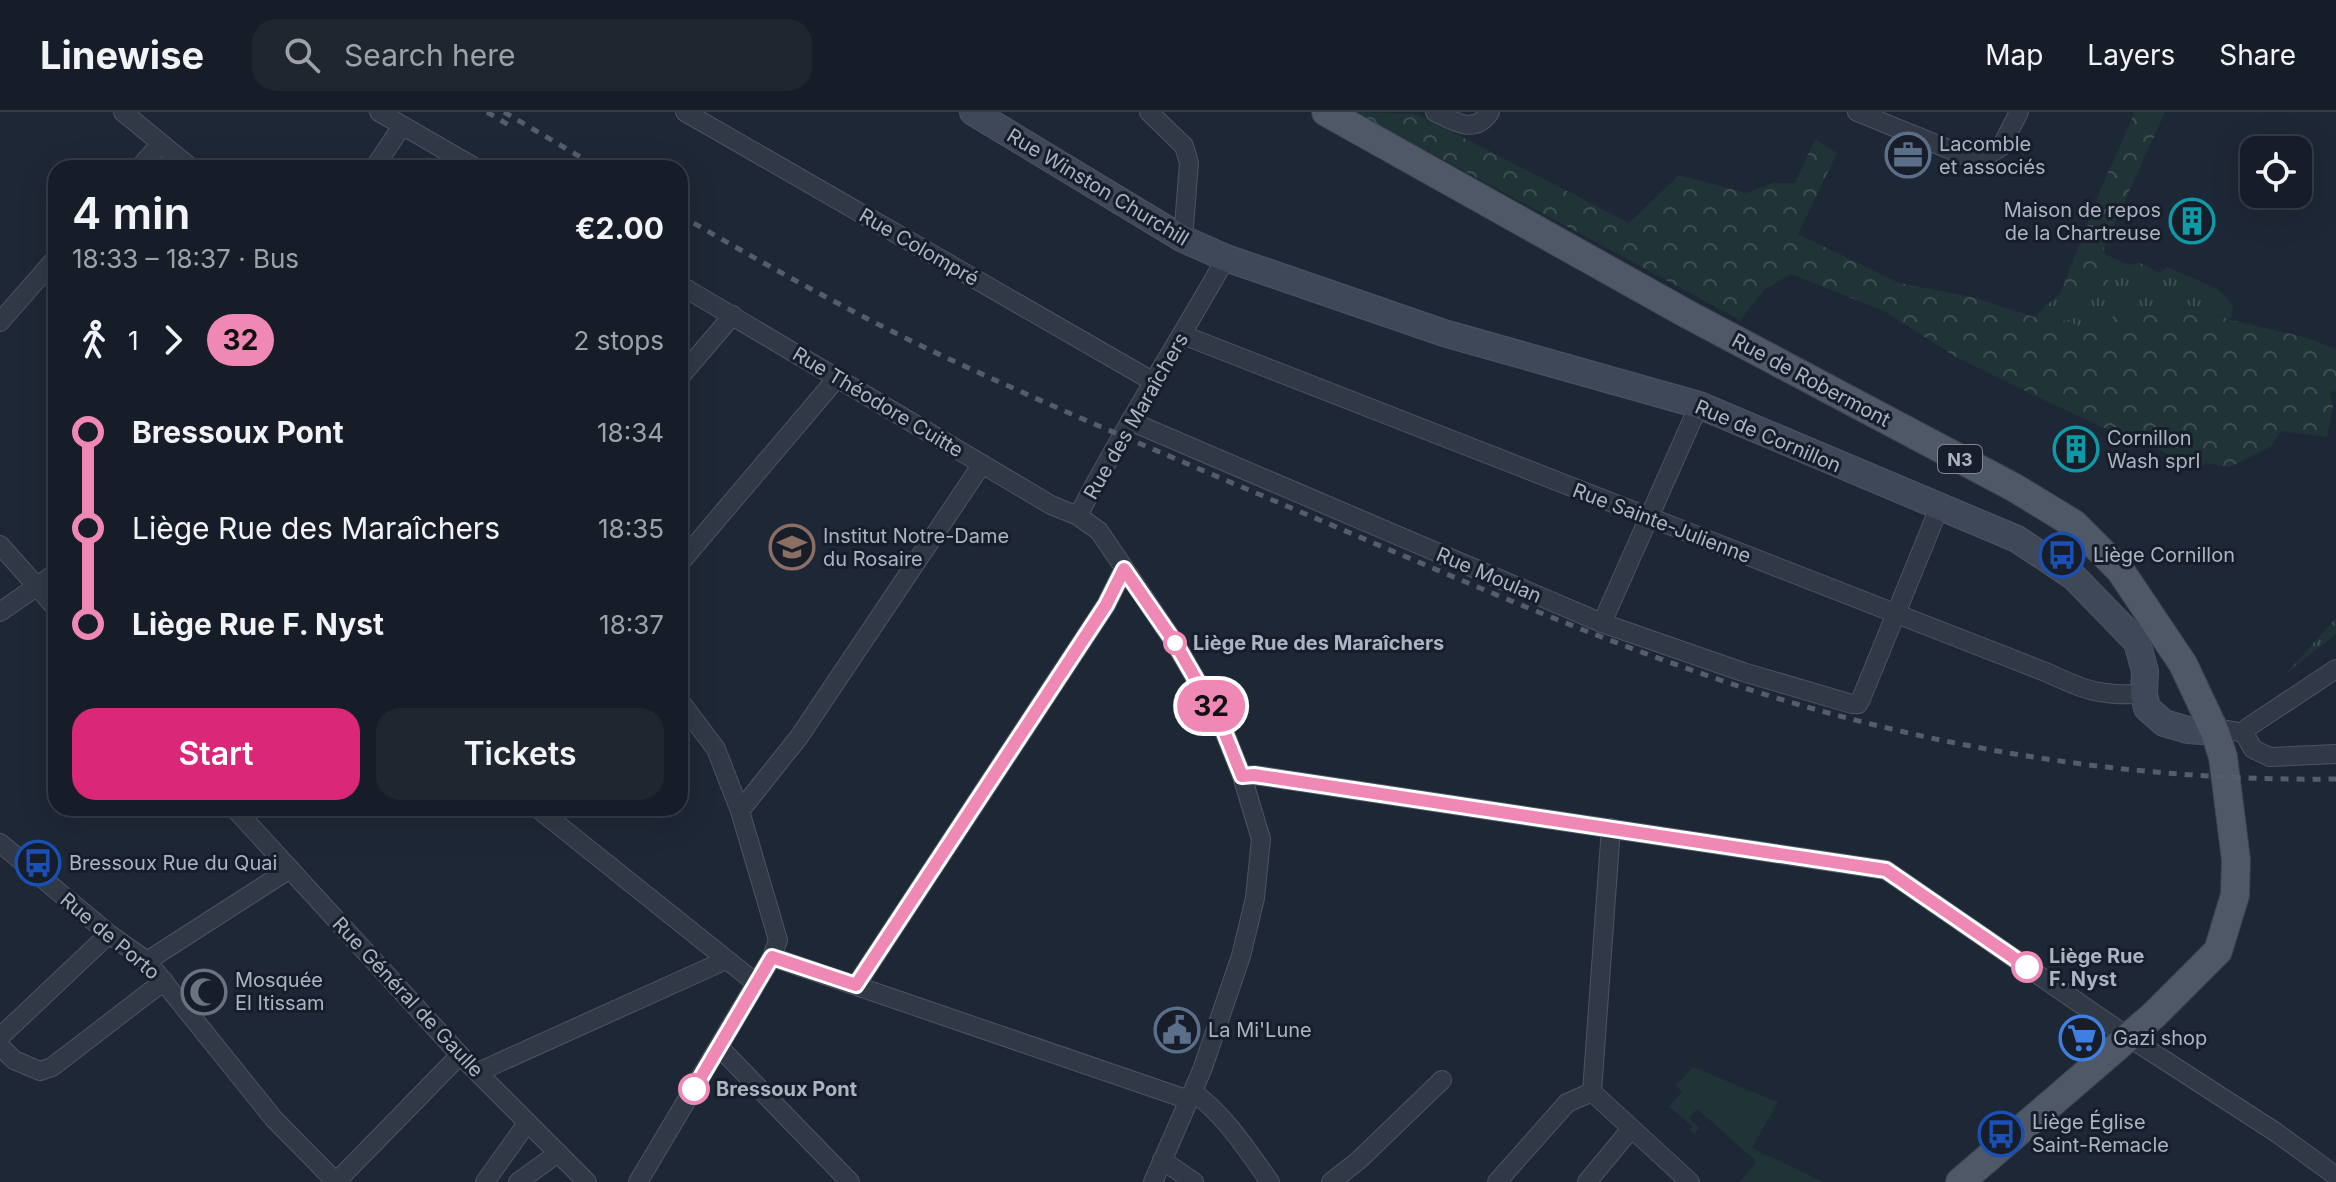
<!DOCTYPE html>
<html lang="en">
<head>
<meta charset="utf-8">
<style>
  :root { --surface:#161d28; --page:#1f2630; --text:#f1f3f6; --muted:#9ea2a8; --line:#353b45; --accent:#db2777 }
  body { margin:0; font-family:Inter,sans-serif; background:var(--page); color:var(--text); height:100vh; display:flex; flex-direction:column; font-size:30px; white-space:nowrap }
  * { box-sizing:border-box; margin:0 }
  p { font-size:26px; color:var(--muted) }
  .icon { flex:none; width:44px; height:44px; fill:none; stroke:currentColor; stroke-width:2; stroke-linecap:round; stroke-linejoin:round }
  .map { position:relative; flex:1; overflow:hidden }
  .drawer { position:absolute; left:48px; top:48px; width:640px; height:656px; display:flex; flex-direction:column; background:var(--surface); border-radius:24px; box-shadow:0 8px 32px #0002,0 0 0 2px var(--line) }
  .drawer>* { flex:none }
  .badge { padding:0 16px; border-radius:26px; font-size:28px; line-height:52px }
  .fabs { position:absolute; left:2240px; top:24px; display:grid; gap:16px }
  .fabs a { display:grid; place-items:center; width:72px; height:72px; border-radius:16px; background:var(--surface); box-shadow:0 8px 32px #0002,0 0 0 2px var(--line); font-size:40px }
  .map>.badge { position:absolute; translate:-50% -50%; box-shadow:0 0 0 4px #fff }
  .legs { display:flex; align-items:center; gap:12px; height:88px; padding:0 24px; font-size:26px }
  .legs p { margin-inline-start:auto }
  .headline { display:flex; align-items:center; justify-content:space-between; height:136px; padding:0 24px }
  h1 { font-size:44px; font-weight:600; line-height:60px }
  .cta { display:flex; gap:16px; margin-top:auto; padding:16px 24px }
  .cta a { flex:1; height:92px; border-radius:24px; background:var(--accent); color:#fff; font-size:32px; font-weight:600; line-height:92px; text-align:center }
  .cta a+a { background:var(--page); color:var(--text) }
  ul { padding:0 24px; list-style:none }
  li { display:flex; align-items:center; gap:28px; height:96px; font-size:30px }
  li i { display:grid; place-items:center; width:12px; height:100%; margin:0 10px; background:currentColor }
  li i::after { content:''; width:20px; height:20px; margin:-10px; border:6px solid; border-radius:50%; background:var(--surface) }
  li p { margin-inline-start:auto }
  li:first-child i { background:linear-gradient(#0000 50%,currentColor 0) }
  li:last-child i { background:linear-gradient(currentColor 50%,#0000 0) }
  header { display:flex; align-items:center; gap:48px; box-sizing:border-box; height:112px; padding:0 40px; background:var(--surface); border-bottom:2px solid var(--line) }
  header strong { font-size:38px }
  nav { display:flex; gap:44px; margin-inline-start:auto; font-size:28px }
  .search { width:560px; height:72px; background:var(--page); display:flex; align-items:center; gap:20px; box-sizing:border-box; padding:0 28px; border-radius:24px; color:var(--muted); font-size:30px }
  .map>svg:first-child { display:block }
  .grass { fill:url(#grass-tufts) }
  .forest { fill:url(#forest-crowns) }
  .park { fill:#203336 }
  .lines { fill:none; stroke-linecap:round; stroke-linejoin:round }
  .street-casing { stroke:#4c5461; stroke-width:20 }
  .secondary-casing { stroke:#4c5461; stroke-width:28 }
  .primary-casing { stroke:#3b424f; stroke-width:30 }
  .street { stroke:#313946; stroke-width:18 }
  .secondary { stroke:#3f4859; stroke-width:26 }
  .primary { stroke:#4f5866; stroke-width:28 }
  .rail { stroke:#535d6d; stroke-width:5; stroke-dasharray:8 8; stroke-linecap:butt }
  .line-1-casing { stroke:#fff; stroke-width:18 }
  .line-1 { stroke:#f088b6; stroke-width:12 }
  .stop-1-dot { fill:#fff; stroke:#f088b6; stroke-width:4 }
  .labels { text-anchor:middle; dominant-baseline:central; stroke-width:6; stroke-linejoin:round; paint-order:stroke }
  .shield { fill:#171e2a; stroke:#7f8795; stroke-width:2 }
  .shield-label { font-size:18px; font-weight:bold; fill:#abb4c3 }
  .poi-label { font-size:20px; fill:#abb4c3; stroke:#171e2a; text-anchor:start }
  .street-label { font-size:20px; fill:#abb4c3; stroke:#171e2a }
  .stop-label { font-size:20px; font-weight:bold; fill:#abb4c3; stroke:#171e2a; text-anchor:start }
</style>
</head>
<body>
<header>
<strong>Linewise</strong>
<div class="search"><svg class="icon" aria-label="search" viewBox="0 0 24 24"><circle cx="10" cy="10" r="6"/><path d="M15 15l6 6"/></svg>Search here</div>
<nav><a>Map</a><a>Layers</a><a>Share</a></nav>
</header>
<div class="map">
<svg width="2336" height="1070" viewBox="0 0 2336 1070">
  <defs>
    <pattern id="grass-tufts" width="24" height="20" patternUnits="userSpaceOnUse" patternTransform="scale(2)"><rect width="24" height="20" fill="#203336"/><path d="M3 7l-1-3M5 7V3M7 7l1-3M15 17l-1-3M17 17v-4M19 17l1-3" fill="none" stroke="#3e4e51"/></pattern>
    <pattern id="forest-crowns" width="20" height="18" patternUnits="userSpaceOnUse" patternTransform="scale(2)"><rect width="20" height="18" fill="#203336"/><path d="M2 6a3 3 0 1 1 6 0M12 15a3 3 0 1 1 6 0" fill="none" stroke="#3e4e51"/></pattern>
  </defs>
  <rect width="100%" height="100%" fill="#1e2735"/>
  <g class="grass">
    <path d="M2104 142 2130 153 2138 150 2160 161 2167 155 2218 177 2233 193 2231 208 2186 193 2105 217 2100 222 2066 209 2034 205 2061 180 2110 184Z"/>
    <path d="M2336 506V522L2286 562Z"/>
  </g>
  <g class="forest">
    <path d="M1355 0 1417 2 1629 111 1679 63 1746 81 1773 71H1795L1815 27 1837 41 1798 122 1899 171 1972 185 2034 205 2066 209 2100 222 2120 195 2186 193 2231 208 2308 226 2336 237V279L2330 280 2333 295 2327 325 2281 319 2272 334 2230 355 2206 351 2199 356 2174 347 2150 331 2111 319 2046 289 1956 245 1884 199 1791 162 1764 178 1740 208Z"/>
    <path d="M2135 0H2165L2104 135 2110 184 2061 180 2102 74Z"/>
  </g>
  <path class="park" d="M1693 955 1778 990 1752 1036 1824 1070H1739L1755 1052V1048L1697 997 1689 1006 1700 1016 1694 1022 1690 1018 1692 1014 1669 995 1682 979 1676 973Z"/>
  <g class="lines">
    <g class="street-casing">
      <g id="street">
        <path d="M123 0 191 56"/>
        <path d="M379 0 476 56"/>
        <path d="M685 0 1154 270"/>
        <path d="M1149 0 1184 34 1189 51 1183 127"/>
        <path d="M1435 0C1455 10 1475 23 1490 0"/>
        <path d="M1857 0 1978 49 2001 35 2019 0"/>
        <path d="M139 56 160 32"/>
        <path d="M374 56 402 14"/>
        <path d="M680 173 1051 393 1078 404"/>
        <path d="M0 210 56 146"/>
        <path d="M1183 223 2048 561C2086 579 2101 584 2144 582"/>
        <path d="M680 265 733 203"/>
        <path d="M1130 309 1602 511 1743 560 1852 592H1858L1861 587 1939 396"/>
        <path d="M0 433 56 496"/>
        <path d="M680 451 837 266"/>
        <path d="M0 500 56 461"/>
        <path d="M1602 511 1699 293"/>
        <path d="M2215 620 2228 618 2244 621 2247 616 2336 557"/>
        <path d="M2244 621 2253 637 2270 645 2336 642"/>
        <path d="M1242 664 1254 663 1886 758 2127 924 2277 1021 2336 1064"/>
        <path d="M234 696 460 943 587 1070"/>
        <path d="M537 696 756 871"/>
        <path d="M740 699 799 625 982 352"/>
        <path d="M0 731 109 822 147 849 274 1007 336 1070"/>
        <path d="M772 845 1189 988"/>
        <path d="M147 849 290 757"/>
        <path d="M856 873 1106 493 1124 457"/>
        <path d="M0 925 109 822"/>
        <path d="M0 934 14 948 40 959 52 955 164 869"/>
        <path d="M719 935 850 1070"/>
        <path d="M478 960 726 848"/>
        <path d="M1193 980C1225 1003 1247 1038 1270 1070"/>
        <path d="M1592 980 1690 1070"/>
        <path d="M1162 1048 1194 1070"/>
        <path d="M336 1070 460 943"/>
        <path d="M485 1070 527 1011"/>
        <path d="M518 1070 558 1041"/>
        <path d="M638 1070 772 845 778 828 740 699 716 637 680 589"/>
        <path d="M1153 1070 1202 958 1241 844 1255 786 1261 727 1242 664 1220 609 1175 531 1099 419 1078 404C1123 316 1177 233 1226 146"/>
        <path d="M1331 1070 1359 1048 1442 968"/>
        <path d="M1497 1070 1567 991 1592 980 1611 716"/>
        <path d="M1587 1070 1631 1017"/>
      </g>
    </g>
    <g class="secondary-casing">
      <path id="secondary" d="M973 0 1183 127 1226 146 1444 221 1699 293 2017 427 2074 465 2137 530 2145 559 2144 582 2147 596 2164 611 2188 618 2215 620"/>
    </g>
    <g class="primary-casing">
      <path id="primary" d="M1326 0 1687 202 2015 376 2074 412 2120 458 2183 552 2215 620 2223 645 2232 716 2236 748 2235 783 2218 839 2154 903 1960 1070"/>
    </g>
    <use href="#street" class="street"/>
    <use href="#secondary" class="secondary"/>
    <use href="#primary" class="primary"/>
    <g class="rail">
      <path d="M487 0 512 15"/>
      <path d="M504 0 599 56"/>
      <path d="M680 103C762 151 845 197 930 238 1051 295 1174 346 1296 398 1424 452 1552 509 1683 555 1891 630 2115 670 2336 667"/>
    </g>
  </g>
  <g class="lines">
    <g class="line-1-casing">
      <path id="line-1" d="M694 977 772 845 856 873 1106 493 1124 457 1175 531 1220 609 1242 664 1254 663 1886 758 2027 855"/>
    </g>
    <use href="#line-1" class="line-1"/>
  </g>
  <defs>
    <g id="office-ring" transform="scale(2.3)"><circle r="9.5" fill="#171e2a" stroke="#5c6f8a" stroke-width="1.5"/><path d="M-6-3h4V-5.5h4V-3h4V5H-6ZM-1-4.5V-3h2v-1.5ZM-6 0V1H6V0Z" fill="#5c6f8a"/></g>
    <g id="building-ring" transform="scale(2.3)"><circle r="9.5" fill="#171e2a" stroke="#0f9aa8" stroke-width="1.5"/><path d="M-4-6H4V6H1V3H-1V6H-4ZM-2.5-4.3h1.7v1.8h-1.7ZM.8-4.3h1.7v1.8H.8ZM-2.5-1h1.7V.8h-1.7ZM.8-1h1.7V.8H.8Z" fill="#0f9aa8"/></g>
    <g id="school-ring" transform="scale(2.3)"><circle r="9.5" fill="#171e2a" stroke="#8d6e63" stroke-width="1.5"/><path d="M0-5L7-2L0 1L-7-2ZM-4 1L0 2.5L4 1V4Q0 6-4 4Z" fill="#8d6e63"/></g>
    <g id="bus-ring" transform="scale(2.3)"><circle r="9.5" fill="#171e2a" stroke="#1a4fb4" stroke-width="1.5"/><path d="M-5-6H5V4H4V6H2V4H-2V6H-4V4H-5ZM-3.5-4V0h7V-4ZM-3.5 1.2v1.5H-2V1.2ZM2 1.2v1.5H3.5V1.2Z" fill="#1a4fb4"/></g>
    <g id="mosque-ring" transform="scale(2.3)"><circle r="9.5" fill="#171e2a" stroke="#6b7280" stroke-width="1.5"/><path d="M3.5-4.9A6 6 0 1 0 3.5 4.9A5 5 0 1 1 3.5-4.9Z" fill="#6b7280"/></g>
    <g id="civic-ring" transform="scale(2.3)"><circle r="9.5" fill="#171e2a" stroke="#5c6f8a" stroke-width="1.5"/><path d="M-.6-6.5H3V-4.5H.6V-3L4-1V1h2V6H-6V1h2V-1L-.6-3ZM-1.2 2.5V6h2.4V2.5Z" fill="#5c6f8a"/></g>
    <g id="supermarket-ring" transform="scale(2.3)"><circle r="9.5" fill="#171e2a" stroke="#3f7fe0" stroke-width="1.5"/><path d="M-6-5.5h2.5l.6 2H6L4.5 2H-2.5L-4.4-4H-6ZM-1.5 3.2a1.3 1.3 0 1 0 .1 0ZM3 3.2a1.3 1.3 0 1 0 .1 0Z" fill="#3f7fe0"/></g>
  </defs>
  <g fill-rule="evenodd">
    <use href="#office-ring" x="1908" y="43"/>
    <use href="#building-ring" x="2192" y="109"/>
    <use href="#building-ring" x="2076" y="337"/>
    <use href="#school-ring" x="792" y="435"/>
    <use href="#bus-ring" x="2062" y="443"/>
    <use href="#bus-ring" x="38" y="751"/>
    <use href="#mosque-ring" x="204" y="880"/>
    <use href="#civic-ring" x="1177" y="918"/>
    <use href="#supermarket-ring" x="2082" y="926"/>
    <use href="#bus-ring" x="2001" y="1022"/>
  </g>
  <g class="stop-1-dot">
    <circle cx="1175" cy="531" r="10"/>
    <circle cx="2027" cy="855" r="14"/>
    <circle cx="694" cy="977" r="14"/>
  </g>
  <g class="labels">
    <rect class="shield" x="1938" y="333" width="44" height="28" rx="6"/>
    <g class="shield-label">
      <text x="1960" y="347">N3</text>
    </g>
    <g class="poi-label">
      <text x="1939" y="32">Lacomble<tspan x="1939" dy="23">et associés</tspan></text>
      <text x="2161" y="98" text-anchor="end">Maison de repos<tspan x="2161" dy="23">de la Chartreuse</tspan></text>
      <text x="2107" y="326">Cornillon<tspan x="2107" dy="23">Wash sprl</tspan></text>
      <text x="823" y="424">Institut Notre-Dame<tspan x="823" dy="23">du Rosaire</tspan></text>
      <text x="2093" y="443">Liège Cornillon</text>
      <text x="69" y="751">Bressoux Rue du Quai</text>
      <text x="235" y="868">Mosquée<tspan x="235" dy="23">El Itissam</tspan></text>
      <text x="1208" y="918">La Mi'Lune</text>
      <text x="2113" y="926">Gazi shop</text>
      <text x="2032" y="1010">Liège Église<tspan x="2032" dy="23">Saint-Remacle</tspan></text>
    </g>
    <g class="street-label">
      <text transform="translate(1098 75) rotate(31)">Rue Winston Churchill</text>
      <text transform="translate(919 135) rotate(30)">Rue Colompré</text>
      <text transform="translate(1811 268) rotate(28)">Rue de Robermont</text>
      <text transform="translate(878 290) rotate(31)">Rue Théodore Cuitte</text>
      <text transform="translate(1136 304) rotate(-60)">Rue des Maraîchers</text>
      <text transform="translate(1768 324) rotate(23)">Rue de Cornillon</text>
      <text transform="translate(1662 411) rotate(21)">Rue Sainte-Julienne</text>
      <text transform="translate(1489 463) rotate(23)">Rue Moulan</text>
      <text transform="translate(110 824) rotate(40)">Rue de Porto</text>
      <text transform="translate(408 885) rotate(47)">Rue Général de Gaulle</text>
    </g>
    <g class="stop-label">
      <text x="1193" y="531">Liège Rue des Maraîchers</text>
      <text x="2049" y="844">Liège Rue<tspan x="2049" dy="23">F. Nyst</tspan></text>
      <text x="716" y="977">Bressoux Pont</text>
    </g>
  </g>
</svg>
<div class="fabs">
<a><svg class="icon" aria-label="locate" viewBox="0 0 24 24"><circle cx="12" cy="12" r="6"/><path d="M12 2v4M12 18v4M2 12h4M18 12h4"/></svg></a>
</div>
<b class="badge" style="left:1211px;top:594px;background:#f088b6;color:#111">32</b>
<section class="drawer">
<div class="headline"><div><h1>4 min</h1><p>18:33 – 18:37 · Bus</p></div><b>€2.00</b></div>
<div class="legs"><svg class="icon" aria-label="walk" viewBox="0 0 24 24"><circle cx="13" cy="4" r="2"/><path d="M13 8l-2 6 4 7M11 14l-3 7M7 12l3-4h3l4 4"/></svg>1<svg class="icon" aria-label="forward" viewBox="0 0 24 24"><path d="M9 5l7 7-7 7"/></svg><b class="badge" style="background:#f088b6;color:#111">32</b><p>2 stops</p></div>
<ul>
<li><i style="color:#f088b6"></i><b>Bressoux Pont</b><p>18:34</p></li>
<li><i style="color:#f088b6"></i><span>Liège Rue des Maraîchers</span><p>18:35</p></li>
<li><i style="color:#f088b6"></i><b>Liège Rue F. Nyst</b><p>18:37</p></li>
</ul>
<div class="cta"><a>Start</a><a>Tickets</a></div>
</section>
</div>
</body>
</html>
